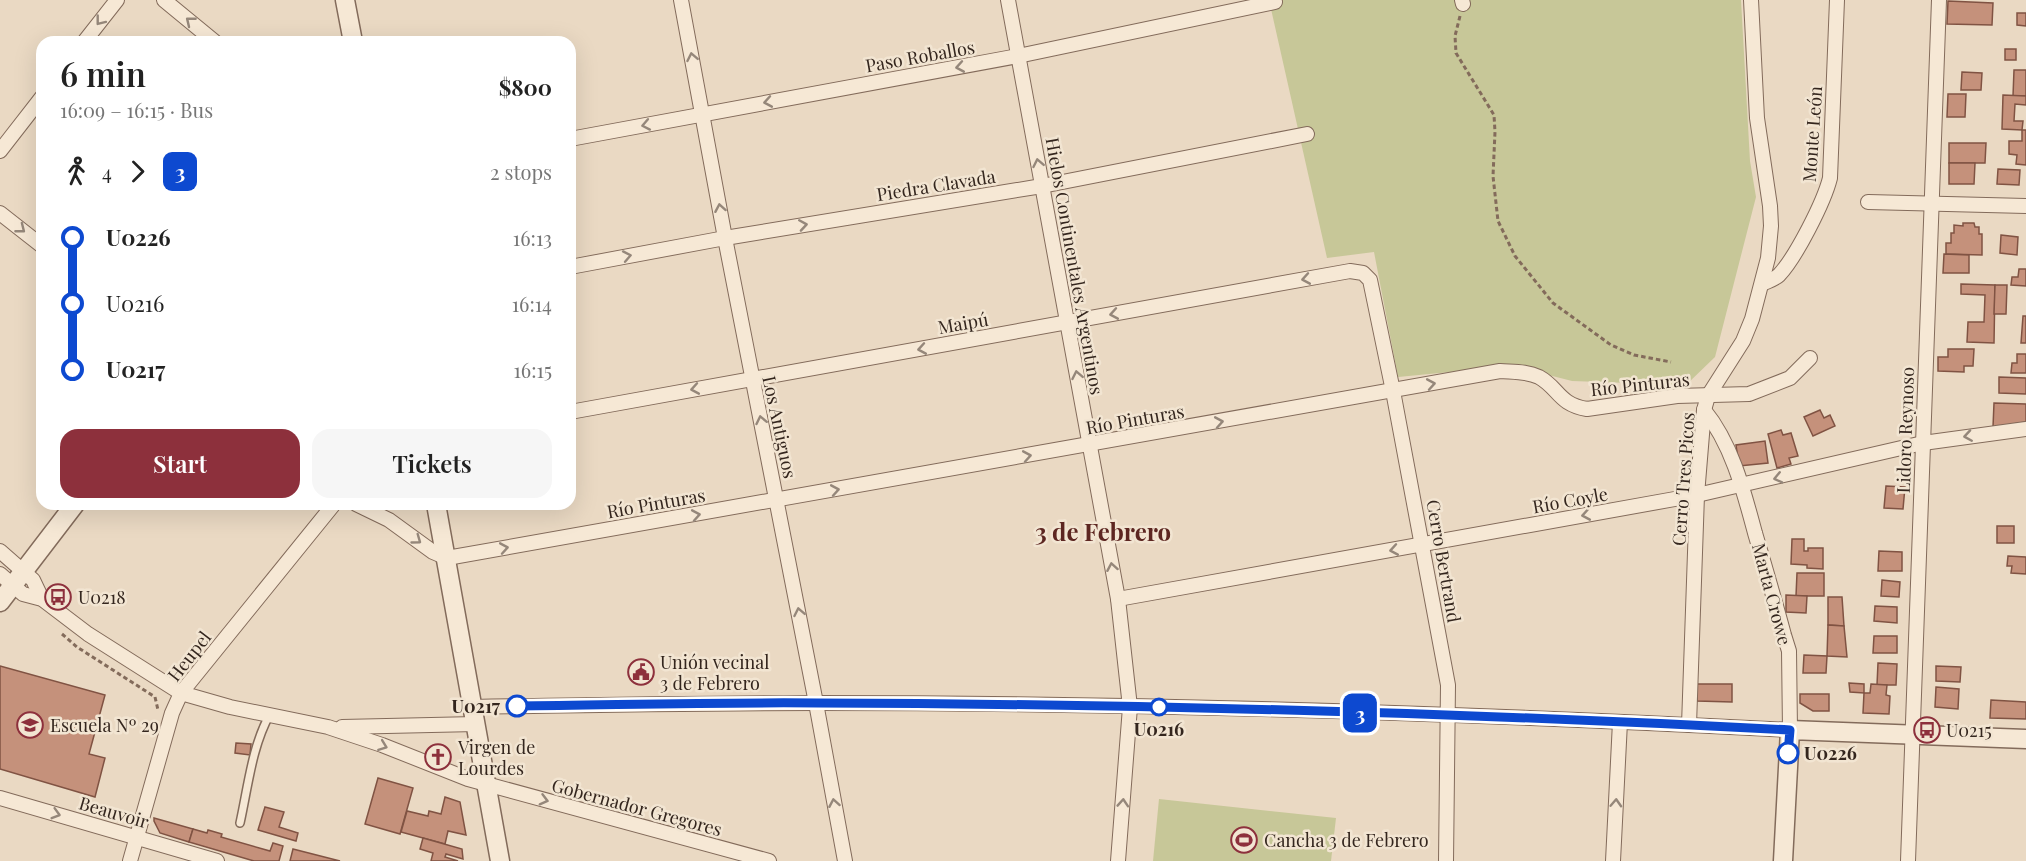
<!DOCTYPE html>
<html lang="en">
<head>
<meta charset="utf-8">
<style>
  :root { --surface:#fff; --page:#f6f6f6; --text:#222; --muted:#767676; --accent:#8d303c }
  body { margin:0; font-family:"Playfair Display",serif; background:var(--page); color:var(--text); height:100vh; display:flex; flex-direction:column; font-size:22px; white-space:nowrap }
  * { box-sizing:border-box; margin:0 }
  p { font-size:20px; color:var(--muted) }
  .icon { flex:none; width:33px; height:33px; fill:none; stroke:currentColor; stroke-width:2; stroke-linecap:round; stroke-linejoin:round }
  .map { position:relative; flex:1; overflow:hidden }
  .sheet { position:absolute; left:36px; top:36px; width:540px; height:474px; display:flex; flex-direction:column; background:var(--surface); border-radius:18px; box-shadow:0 6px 24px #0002 }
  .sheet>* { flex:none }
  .badge { padding:0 12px; border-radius:9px; font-size:21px; line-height:39px }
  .map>.badge { position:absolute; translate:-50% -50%; box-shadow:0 0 0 3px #fff }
  .legs { display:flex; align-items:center; gap:9px; height:66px; padding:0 24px; font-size:20px }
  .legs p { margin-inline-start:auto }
  .headline { display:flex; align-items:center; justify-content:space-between; height:102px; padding:0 24px }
  h1 { font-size:33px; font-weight:600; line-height:45px }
  .cta { display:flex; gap:12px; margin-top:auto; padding:12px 24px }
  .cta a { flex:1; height:69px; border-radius:18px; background:var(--accent); color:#fff; font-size:24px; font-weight:600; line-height:69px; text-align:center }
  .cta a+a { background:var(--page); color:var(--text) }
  ul { padding:0 24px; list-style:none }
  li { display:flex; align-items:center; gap:21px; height:66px; font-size:22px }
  li i { display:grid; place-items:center; width:9px; height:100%; margin:0 8px; background:currentColor }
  li i::after { content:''; width:15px; height:15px; margin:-8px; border:4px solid; border-radius:50%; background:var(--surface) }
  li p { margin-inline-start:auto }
  li:first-child i { background:linear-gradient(#0000 50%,currentColor 0) }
  li:last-child i { background:linear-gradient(currentColor 50%,#0000 0) }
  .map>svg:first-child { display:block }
  .green { fill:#c7c798 }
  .building { fill:#c5917b; stroke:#805343; stroke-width:1.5 }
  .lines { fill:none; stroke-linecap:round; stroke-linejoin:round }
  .service-casing { stroke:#836b5b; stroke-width:10 }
  .minor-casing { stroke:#836b5b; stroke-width:16 }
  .tertiary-casing { stroke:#836b5b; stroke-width:21 }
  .path { stroke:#836b5b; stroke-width:3; stroke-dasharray:4.5 3; stroke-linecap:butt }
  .service { stroke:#f6e8d5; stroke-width:7 }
  .minor { stroke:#f6e8d5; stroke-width:14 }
  .tertiary { stroke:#f6e8d5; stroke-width:18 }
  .oneway { stroke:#95877a }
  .line-1-casing { stroke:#fff; stroke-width:14 }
  .line-1 { stroke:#0d49d0; stroke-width:9 }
  .stop-1-dot { fill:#fff; stroke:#0d49d0; stroke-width:3 }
  .labels { text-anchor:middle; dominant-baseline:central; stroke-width:5; stroke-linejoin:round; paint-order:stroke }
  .street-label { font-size:18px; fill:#34261e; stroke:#f2e5d2 }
  .poi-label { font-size:18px; fill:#34261e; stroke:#f2e5d2; text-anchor:start }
  .stop-label { font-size:18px; font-weight:bold; fill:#34261e; stroke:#f2e5d2; text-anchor:end }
  .district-label { font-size:24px; font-weight:bold; fill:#5d2621; stroke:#f2e5d2 }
</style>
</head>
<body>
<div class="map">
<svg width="2026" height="861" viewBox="0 0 2026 861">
  <rect width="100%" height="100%" fill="#ead9c3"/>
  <g class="green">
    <path d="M1269 0H1741L1750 161 1756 197 1715 357 1686 385 1572 381 1513 366 1398 377 1374 252 1327 258Z"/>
    <path d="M1159 799 1336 818 1331 861H1153Z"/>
  </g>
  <g class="building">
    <path d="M1948 1 1993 3 1992 25 1947 24Z"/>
    <path d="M2017 13H2026V26L2017 25Z"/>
    <rect x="2005" y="49" width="11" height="11"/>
    <path d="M2014 70H2026V96H2013Z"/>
    <path d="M1962 72 1982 73 1981 90H1961Z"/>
    <path d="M1948 94H1966L1965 117H1947Z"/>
    <path d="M2003 95 2026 96V105L2015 104 2014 121H2023L2022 130 2002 129Z"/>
    <path d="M2022 130H2026V165L2016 164 2017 155 2009 154V141H2022Z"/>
    <path d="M1949 143H1986L1985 163H1949Z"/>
    <path d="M1949 163H1975L1974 184H1949Z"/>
    <path d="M1998 169 2020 170 2019 185 1997 184Z"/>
    <path d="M1963 223H1974L1975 227H1979V234H1982V255L1946 254V243H1951V233H1954V225L1963 226Z"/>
    <path d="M2001 235 2018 237 2017 255 2000 253Z"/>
    <path d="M1944 254 1969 255V273H1943Z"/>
    <path d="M2019 269H2026V286L2011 285 2012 277H2018Z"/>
    <path d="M1961 284 1995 285 1994 343 1967 342 1968 322H1984L1985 295 1961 294Z"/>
    <path d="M1995 285H2007L2006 314H1994Z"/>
    <path d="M2023 316H2026V343H2021Z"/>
    <path d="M1948 349H1974L1973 366H1964V372L1938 371V357H1948Z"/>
    <path d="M2017 354H2026V373H2011L2012 363H2017Z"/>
    <path d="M1999 377 2026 378V394L1999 393Z"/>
    <path d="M1994 403 2026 404V422L1993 427Z"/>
    <path d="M1820 410 1824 418 1830 415 1835 426 1813 436 1804 417Z"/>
    <path d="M1781 430 1783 435 1791 433 1798 456 1789 458 1791 464 1777 468 1768 434Z"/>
    <path d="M1765 441 1768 463 1739 466 1736 445Z"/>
    <path d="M1886 486 1905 487 1903 509 1884 508Z"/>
    <rect x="1997" y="526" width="17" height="17"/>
    <path d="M1792 539H1804V551H1808V548H1823V569L1807 568V565L1791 564Z"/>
    <path d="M1879 551 1902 552V571H1878Z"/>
    <path d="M2008 556 2026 557V574L2011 573 2012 566H2007Z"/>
    <path d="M1797 573H1824V596H1796Z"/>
    <path d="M1882 580 1900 582 1899 597 1881 596Z"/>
    <path d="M1786 595 1807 596 1806 613 1786 612Z"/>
    <path d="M1828 597H1842L1844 626 1828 625Z"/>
    <path d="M1875 606 1897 607V623L1874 621Z"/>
    <path d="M1828 625 1844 626 1847 657 1827 656Z"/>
    <path d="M1874 636H1897V653H1873Z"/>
    <path d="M1804 655 1827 656 1826 673H1803Z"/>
    <path d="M1878 663 1897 664 1896 685H1877Z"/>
    <path d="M0 666 105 695 89 754 105 758 95 797 0 769Z"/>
    <path d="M1936 666 1961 667 1960 682 1936 681Z"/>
    <path d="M1849 683 1864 684V693L1850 692Z"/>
    <path d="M1697 684H1732V702L1697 701Z"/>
    <path d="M1871 684 1887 685 1886 695 1890 696 1889 714 1863 713 1864 693H1870Z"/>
    <path d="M1936 687 1959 689 1958 709 1935 707Z"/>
    <path d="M1800 694H1829V711H1813L1800 703Z"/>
    <path d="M1991 700 2026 702V719L1990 718Z"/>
    <path d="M236 743 251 744 250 755 235 753Z"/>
    <path d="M378 778 413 788 400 834 365 824Z"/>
    <path d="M445 797 460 802 466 835 448 831 445 844 401 832 407 811 428 816 429 811 441 814Z"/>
    <path d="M265 807 284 812 279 827 298 833 296 841 258 830Z"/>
    <path d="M154 818 193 829 189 842 160 833 154 821Z"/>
    <path d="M193 829 207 833 208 830 222 834 221 837 270 851 273 843 283 846 279 861H254L189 842Z"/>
    <path d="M423 838 462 849 463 859 446 854 445 857 458 861H431L433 853 420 849Z"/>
    <path d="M293 849 340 861H290Z"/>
  </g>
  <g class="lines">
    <g class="service-casing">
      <path id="service" d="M240 823C248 787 252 746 270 714"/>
    </g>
    <g class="minor-casing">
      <g id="minor">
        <path d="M164 0 215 42"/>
        <path d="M681 0 725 238 816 703 845 861"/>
        <path d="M1008 0 1118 599 1130 707 1118 861"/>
        <path d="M1462 0 1463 4"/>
        <path d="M84 42 117 0"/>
        <path d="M570 139 1018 56 1275 2"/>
        <path d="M0 151 42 97"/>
        <path d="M1868 202 2026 206"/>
        <path d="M0 213 42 246"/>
        <path d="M570 267 725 238 1042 186 1307 134"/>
        <path d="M1762 284C1768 281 1775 279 1779 275 1796 257 1824 202 1830 178L1837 0"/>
        <path d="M570 412 1350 271 1363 273 1370 280 1393 391 1448 685 1446 861"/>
        <path d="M356 504 389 520 433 552 447 558 1500 371C1513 372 1527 371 1539 377 1559 388 1558 404 1587 409L1677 396 1749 394 1790 378 1810 358"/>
        <path d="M0 551 33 580 42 599"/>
        <path d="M0 574 23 594 42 599 88 634 181 693 230 707 328 727 382 745 468 779 769 861"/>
        <path d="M1118 599 1697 495 1923 443 2026 429"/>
        <path d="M473 707C587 705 702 703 817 703 1141 703 1466 713 1790 730L1789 651 1784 635C1775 601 1765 567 1755 533 1744 492 1732 444 1704 410"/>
        <path d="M1689 725 1697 495 1704 410 1708 396 1743 341 1752 319 1768 258 1771 226 1770 206 1757 118 1751 0"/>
        <path d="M342 727 476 724"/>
        <path d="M0 798 217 861"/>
        <path d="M130 861 172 713 181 693 334 504"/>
        <path d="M1613 861 1620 722"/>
        <path d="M1908 861 1939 0"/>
      </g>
    </g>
    <g class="tertiary-casing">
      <g id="tertiary">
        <path d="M345 0 353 42"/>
        <path d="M436 504 500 861"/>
        <path d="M0 602 75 504"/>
        <path d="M1783 861 1790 730 2026 739"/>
      </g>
    </g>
    <g class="path">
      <path d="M1460 16 1455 36 1456 53 1494 115 1495 132 1493 176 1498 221 1515 256 1553 303 1611 345 1634 355 1671 362"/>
      <path d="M62 634 77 647 155 697 158 710"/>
    </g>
    <use href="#service" class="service"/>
    <use href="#minor" class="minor"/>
    <use href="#tertiary" class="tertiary"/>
  </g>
  <defs><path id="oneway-chevron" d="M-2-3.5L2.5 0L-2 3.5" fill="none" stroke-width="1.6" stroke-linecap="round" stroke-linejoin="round" transform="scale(1.5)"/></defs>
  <g class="oneway">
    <use href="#oneway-chevron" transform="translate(100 21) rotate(128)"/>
    <use href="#oneway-chevron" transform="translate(190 21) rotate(-141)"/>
    <use href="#oneway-chevron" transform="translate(692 57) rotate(-101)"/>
    <use href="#oneway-chevron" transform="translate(960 67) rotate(170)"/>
    <use href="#oneway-chevron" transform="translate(768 102) rotate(170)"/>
    <use href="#oneway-chevron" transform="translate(646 125) rotate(169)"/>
    <use href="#oneway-chevron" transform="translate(1038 163) rotate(-101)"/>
    <use href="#oneway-chevron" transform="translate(720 208) rotate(-100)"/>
    <use href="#oneway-chevron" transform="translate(803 225) rotate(-9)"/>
    <use href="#oneway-chevron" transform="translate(21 229) rotate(38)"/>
    <use href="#oneway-chevron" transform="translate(627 256) rotate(-11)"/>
    <use href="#oneway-chevron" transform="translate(1306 279) rotate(170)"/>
    <use href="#oneway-chevron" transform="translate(1114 314) rotate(170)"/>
    <use href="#oneway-chevron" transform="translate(922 349) rotate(170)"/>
    <use href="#oneway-chevron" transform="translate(1077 375) rotate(-101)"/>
    <use href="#oneway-chevron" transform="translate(1431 384) rotate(-10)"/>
    <use href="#oneway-chevron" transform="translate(695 389) rotate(170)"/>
    <use href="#oneway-chevron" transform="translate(761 420) rotate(-102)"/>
    <use href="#oneway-chevron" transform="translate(1219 422) rotate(-10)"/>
    <use href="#oneway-chevron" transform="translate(1968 436) rotate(171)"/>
    <use href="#oneway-chevron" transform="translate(1027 456) rotate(-10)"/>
    <use href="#oneway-chevron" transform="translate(1778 478) rotate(167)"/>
    <use href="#oneway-chevron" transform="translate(835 490) rotate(-10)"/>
    <use href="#oneway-chevron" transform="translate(696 515) rotate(-10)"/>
    <use href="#oneway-chevron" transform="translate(1586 515) rotate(170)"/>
    <use href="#oneway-chevron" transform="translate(417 540) rotate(36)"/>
    <use href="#oneway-chevron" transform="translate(504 548) rotate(-10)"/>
    <use href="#oneway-chevron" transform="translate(1394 550) rotate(170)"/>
    <use href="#oneway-chevron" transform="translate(1112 567) rotate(-100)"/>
    <use href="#oneway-chevron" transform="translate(799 612) rotate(-101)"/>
    <use href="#oneway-chevron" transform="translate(383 746) rotate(21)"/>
    <use href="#oneway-chevron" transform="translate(544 800) rotate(15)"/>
    <use href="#oneway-chevron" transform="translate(834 803) rotate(-100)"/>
    <use href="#oneway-chevron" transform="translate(1123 803) rotate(-86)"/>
    <use href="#oneway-chevron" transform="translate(1616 803) rotate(-87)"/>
    <use href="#oneway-chevron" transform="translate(56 814) rotate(16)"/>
  </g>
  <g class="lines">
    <g class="line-1-casing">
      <path id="line-1" d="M517 706C617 705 718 702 818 703 1142 704 1466 713 1790 730L1788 753"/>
    </g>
    <use href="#line-1" class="line-1"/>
  </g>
  <defs>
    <g id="bus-ring" transform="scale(1.35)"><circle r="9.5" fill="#f2e5d2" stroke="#8d303c" stroke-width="1.5"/><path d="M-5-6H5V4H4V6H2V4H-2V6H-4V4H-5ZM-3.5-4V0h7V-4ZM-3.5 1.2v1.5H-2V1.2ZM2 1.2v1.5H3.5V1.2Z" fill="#8d303c"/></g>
    <g id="civic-ring" transform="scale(1.35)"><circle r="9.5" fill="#f2e5d2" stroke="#8d303c" stroke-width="1.5"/><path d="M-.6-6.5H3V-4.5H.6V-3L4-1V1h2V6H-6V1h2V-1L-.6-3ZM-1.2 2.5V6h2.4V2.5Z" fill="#8d303c"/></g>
    <g id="school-ring" transform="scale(1.35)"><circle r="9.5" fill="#f2e5d2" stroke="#8d303c" stroke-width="1.5"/><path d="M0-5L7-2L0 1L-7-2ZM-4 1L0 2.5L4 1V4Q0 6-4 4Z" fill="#8d303c"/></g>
    <g id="church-ring" transform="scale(1.35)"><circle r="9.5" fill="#f2e5d2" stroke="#8d303c" stroke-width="1.5"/><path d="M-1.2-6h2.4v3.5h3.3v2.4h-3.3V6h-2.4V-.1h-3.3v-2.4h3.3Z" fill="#8d303c"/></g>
    <g id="stadium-ring" transform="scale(1.35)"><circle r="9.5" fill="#f2e5d2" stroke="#8d303c" stroke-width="1.5"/><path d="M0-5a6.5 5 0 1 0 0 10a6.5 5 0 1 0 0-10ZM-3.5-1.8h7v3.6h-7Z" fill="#8d303c"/></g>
  </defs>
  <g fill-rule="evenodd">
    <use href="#bus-ring" x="58" y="597"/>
    <use href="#civic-ring" x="641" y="672"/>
    <use href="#school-ring" x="30" y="725"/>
    <use href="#bus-ring" x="1927" y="730"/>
    <use href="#church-ring" x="438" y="757"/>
    <use href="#stadium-ring" x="1244" y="840"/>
  </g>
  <g class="stop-1-dot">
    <circle cx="517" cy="706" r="10"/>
    <circle cx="1159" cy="707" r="8"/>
    <circle cx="1788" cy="753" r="10"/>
  </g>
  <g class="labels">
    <g class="street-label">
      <text transform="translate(920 56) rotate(-10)">Paso Roballos</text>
      <text transform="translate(1812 134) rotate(-86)">Monte León</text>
      <text transform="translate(936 185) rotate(-9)">Piedra Clavada</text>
      <text transform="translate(1075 266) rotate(80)">Hielos Continentales Argentinos</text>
      <text transform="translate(963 323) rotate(-10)">Maipú</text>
      <text transform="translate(1640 384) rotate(-6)">Río Pinturas</text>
      <text transform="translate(1135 419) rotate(-10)">Río Pinturas</text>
      <text transform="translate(780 427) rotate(78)">Los Antiguos</text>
      <text transform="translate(1905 430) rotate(-88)">Lidoro Reynoso</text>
      <text transform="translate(1683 479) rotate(-86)">Cerro Tres Picos</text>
      <text transform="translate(1570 500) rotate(-10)">Río Coyle</text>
      <text transform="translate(656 503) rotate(-10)">Río Pinturas</text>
      <text transform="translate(1444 561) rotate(80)">Cerro Bertrand</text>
      <text transform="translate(1772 594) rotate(75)">Marta Crowe</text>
      <text transform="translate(189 656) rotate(-52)">Heupel</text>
      <text transform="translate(637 807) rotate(15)">Gobernador Gregores</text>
      <text transform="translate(114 812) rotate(16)">Beauvoir</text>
    </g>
    <g class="poi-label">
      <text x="78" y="597">U0218</text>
      <text x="660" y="662">Unión vecinal<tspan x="660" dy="21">3 de Febrero</tspan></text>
      <text x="50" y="725">Escuela Nº 29</text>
      <text x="1946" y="730">U0215</text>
      <text x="458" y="747">Virgen de<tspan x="458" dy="21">Lourdes</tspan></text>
      <text x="1264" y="840">Cancha 3 de Febrero</text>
    </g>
    <g class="stop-label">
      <text x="500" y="706">U0217</text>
      <text x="1159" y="729" text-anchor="middle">U0216</text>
      <text x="1804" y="753" text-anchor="start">U0226</text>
    </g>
    <g class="district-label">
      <text x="1103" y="531">3 de Febrero</text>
    </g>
  </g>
</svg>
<b class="badge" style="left:1360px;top:713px;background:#0d49d0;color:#fff">3</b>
<section class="sheet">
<div class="headline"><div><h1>6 min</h1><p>16:09 – 16:15 · Bus</p></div><b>$800</b></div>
<div class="legs"><svg class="icon" aria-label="walk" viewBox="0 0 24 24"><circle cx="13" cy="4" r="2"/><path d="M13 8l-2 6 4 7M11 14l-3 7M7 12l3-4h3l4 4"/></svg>4<svg class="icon" aria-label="forward" viewBox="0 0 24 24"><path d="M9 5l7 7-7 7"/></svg><b class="badge" style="background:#0d49d0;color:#fff">3</b><p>2 stops</p></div>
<ul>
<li><i style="color:#0d49d0"></i><b>U0226</b><p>16:13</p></li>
<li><i style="color:#0d49d0"></i><span>U0216</span><p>16:14</p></li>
<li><i style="color:#0d49d0"></i><b>U0217</b><p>16:15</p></li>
</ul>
<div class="cta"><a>Start</a><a>Tickets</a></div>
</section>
</div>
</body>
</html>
